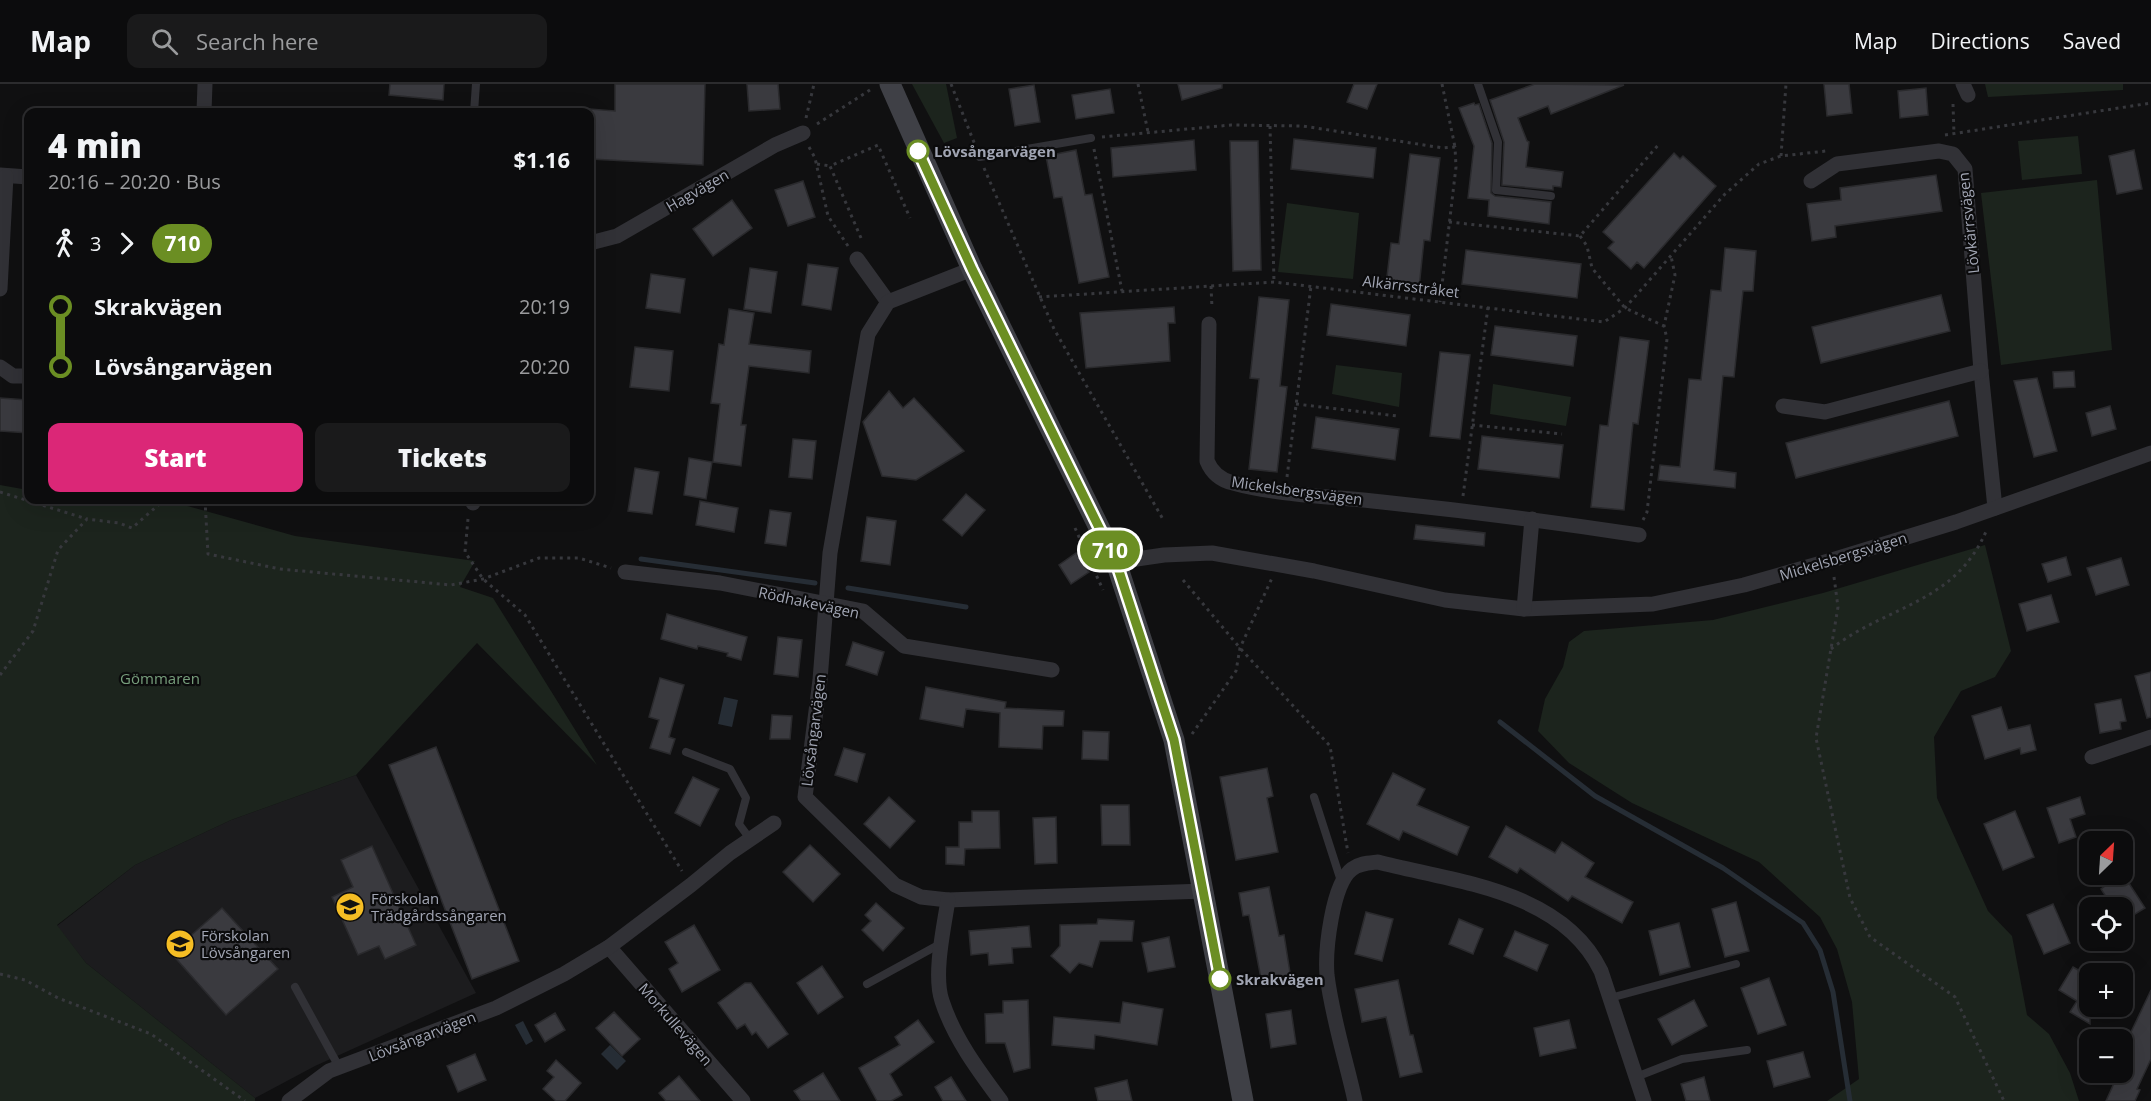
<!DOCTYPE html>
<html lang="en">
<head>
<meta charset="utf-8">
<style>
  :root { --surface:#0c0c0d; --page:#1a1a1b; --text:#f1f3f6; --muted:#9a9b9d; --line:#2c2c2e; --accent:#db2777 }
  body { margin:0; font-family:"Open Sans",sans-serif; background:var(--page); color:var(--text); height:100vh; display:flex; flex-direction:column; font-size:22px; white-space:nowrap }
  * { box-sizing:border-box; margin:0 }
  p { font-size:20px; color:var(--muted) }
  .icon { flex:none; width:33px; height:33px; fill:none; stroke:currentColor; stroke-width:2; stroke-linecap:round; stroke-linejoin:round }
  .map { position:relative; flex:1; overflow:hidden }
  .drawer { position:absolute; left:24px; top:24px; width:570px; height:396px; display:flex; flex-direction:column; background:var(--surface); border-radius:12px; box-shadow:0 6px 24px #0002,0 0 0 2px var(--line) }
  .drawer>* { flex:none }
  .badge { padding:0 12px; border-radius:20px; font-size:21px; line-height:39px }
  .needle { width:39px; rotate:25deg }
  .tools { position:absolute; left:2079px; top:747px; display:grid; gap:12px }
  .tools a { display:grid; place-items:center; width:54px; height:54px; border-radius:12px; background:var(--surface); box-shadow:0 6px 24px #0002,0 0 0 2px var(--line); font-size:30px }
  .map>.badge { position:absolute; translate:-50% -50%; box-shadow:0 0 0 3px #fff }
  .legs { display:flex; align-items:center; gap:9px; height:66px; padding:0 24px; font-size:20px }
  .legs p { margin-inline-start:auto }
  .head { display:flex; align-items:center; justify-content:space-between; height:102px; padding:0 24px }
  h1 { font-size:33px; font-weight:800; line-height:45px }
  .button { display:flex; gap:12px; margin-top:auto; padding:12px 24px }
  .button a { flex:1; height:69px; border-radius:12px; background:var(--accent); color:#fff; font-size:24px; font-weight:800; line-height:69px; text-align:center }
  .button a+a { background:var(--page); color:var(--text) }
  ul { padding:0 24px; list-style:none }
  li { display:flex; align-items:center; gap:21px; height:60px; font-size:22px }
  li i { display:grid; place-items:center; width:9px; height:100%; margin:0 8px; background:currentColor }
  li i::after { content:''; width:15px; height:15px; margin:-8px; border:4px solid; border-radius:50%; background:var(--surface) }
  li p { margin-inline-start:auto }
  li:first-child i { background:linear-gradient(#0000 50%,currentColor 0) }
  li:last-child i { background:linear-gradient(currentColor 50%,#0000 0) }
  header { display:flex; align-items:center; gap:36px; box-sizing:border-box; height:84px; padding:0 30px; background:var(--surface); border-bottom:2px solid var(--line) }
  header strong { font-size:28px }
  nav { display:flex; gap:33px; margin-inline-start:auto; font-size:21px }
  .search { width:420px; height:54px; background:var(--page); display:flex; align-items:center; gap:15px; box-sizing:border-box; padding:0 21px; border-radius:12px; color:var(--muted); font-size:22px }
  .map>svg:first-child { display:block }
  .built { fill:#1c1c1e }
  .green { fill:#1c241d }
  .water { fill:#262d35 }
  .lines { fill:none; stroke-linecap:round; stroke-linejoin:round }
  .stream { stroke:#262d35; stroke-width:5 }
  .building { fill:#3a3a3f; stroke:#2a2a2d; stroke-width:1.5 }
  .path { stroke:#37383d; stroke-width:3; stroke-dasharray:3 4.5; stroke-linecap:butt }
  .lane { stroke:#313136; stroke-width:8 }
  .street { stroke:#313136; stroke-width:15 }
  .secondary { stroke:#3f4046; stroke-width:21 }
  .line-1-casing { stroke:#fff; stroke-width:14 }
  .line-1 { stroke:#6b8e23; stroke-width:9 }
  .stop-1-dot { fill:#fff; stroke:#6b8e23; stroke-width:3 }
  .labels { text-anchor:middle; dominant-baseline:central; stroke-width:4.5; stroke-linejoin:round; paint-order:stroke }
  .stop-label { font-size:15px; font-weight:bold; fill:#a1a5b3; stroke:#0b0b0c; text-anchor:start }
  .street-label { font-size:15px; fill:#a1a5b3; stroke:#0b0b0c }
  .park-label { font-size:15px; fill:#779e7c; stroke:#0b0b0c }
  .poi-label { font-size:15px; fill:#a1a5b3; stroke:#0b0b0c; text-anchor:start }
</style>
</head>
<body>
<header>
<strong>Map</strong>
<div class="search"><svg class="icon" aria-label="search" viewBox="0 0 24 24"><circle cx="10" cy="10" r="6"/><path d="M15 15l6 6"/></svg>Search here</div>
<nav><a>Map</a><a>Directions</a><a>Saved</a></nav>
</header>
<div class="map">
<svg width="2151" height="1017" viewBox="0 0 2151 1017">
  <rect width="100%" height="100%" fill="#101011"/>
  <path class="built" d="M356 691 476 909 315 982 255 1014 86 879 57 842 135 781 231 736Z"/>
  <g class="green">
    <path d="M912 0H946L957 54 944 59Z"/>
    <path d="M1985 0H2123V6L1988 13Z"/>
    <path d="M2078 52 2082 90 2022 96 2018 57Z"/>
    <path d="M2097 96 2112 266 2001 281 1981 109Z"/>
    <path d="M1287 119 1359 129 1353 195 1278 188Z"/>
    <path d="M1336 281 1402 289 1399 323 1332 310Z"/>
    <path d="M1493 300 1571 313 1566 342 1490 330Z"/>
    <path d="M0 401 28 406V416H166L295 452 475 477 460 503 493 514 597 681 477 559 356 691 231 736 135 781 57 841 86 879 255 1014V1017H0Z"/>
    <path d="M1985 461 2011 567 1995 593 1961 607 1934 653 1937 714 1988 827 2012 852 2027 931 2049 950 2070 989 2079 1017H1827L1859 995 1852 918 1837 865 1820 833 1759 778 1632 719 1569 679 1538 647 1545 615 1563 583 1569 558 1584 547 1713 536 1823 509Z"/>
  </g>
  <g class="water">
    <path d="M724 613 738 616 732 643 718 640Z"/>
    <path d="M523 937 533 957 526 961 515 941Z"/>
    <path d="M610 961 626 977 617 986 601 970Z"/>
  </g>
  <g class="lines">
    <g class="stream">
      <path d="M641 475 815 499"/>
      <path d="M848 504 966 523"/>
      <path d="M1500 638 1595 712 1723 784 1803 839 1820 866 1833 908 1850 1017"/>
    </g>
  </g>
  <g class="building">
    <path d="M390 0H444L443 16 389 11Z"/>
    <path d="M615 0H705L703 81 590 75V25L615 27Z"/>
    <path d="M747 0H778L780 25 749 27Z"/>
    <path d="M1178 0H1222V4L1182 16Z"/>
    <path d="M1354 0H1377L1367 25 1347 18Z"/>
    <path d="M1535 0 1624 1 1551 30 1548 22 1518 34 1527 57 1529 58 1526 83 1563 88 1561 103 1553 102V106L1502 101 1504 58 1490 16Z"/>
    <path d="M1824 0H1849L1852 29 1827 32Z"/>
    <path d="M1034 1 1040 38 1015 42 1009 5Z"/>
    <path d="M1926 4 1928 31 1900 34 1898 7Z"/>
    <path d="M1110 5 1114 29 1076 35 1072 11Z"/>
    <path d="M1474 19 1475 21 1479 20 1492 59 1491 109 1495 112 1551 118 1549 140 1488 132 1489 116 1468 114 1474 62 1459 24Z"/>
    <path d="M1294 55 1376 64 1373 94 1291 85Z"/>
    <path d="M1194 56 1196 86 1113 93 1111 64Z"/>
    <path d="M1230 57H1258L1261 186 1233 187Z"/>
    <path d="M1076 66 1085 111 1092 110 1109 193 1079 199 1062 113 1054 114 1046 72Z"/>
    <path d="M2134 66 2142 105 2117 110 2109 72Z"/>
    <path d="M1674 69 1680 75 1683 72 1716 102 1644 184 1637 178 1631 185 1608 164 1614 158 1603 148Z"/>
    <path d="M1410 70 1440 74 1430 157 1424 156 1419 204 1386 201 1391 159 1399 160Z"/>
    <path d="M1936 91 1942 127 1835 142 1836 153 1812 157 1807 120 1841 116 1840 104Z"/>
    <path d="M803 97 815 133 788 142 775 106Z"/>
    <path d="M732 116 752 144 713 172 693 145Z"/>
    <path d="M1725 164 1756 167 1753 207H1743L1734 293 1723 292 1714 386 1736 389 1735 404 1658 396 1660 381 1680 383 1689 295 1701 296 1711 206 1721 207Z"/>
    <path d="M1466 166 1581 180 1577 214 1462 200Z"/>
    <path d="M808 180 838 184 831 226 802 221Z"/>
    <path d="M750 184 777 188 771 229 744 225Z"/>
    <path d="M651 190 685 195 680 229 646 224Z"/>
    <path d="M1941 211 1950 247 1821 279 1812 243Z"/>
    <path d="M1259 213 1289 216 1280 302 1287 303 1277 388 1249 385 1259 295 1250 294Z"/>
    <path d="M1331 220 1410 231 1406 262 1327 251Z"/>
    <path d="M1174 223 1175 239H1168L1170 277 1086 284 1080 229Z"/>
    <path d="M729 225 754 229 749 260 811 267 809 289 749 282 741 341H746L741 382 713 378 720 320 711 319 719 260 724 261Z"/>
    <path d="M1495 242 1577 252 1573 282 1491 271Z"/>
    <path d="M1620 253 1649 257 1638 340 1633 339 1624 426 1591 423 1600 341 1608 342Z"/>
    <path d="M635 263 673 267 669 307 630 303Z"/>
    <path d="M1440 268 1470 271 1460 355 1430 352Z"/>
    <path d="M2074 287 2075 303 2054 304 2053 288Z"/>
    <path d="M2037 294 2057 367 2034 373 2014 297Z"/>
    <path d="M889 307 903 324 914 314 964 367 916 396 882 392 863 338Z"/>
    <path d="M0 314 28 316V349L0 347Z"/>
    <path d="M1949 317 1958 352 1796 394 1786 359Z"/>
    <path d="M2110 322 2116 345 2092 352 2086 329Z"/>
    <path d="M1316 333 1399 345 1395 376 1312 364Z"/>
    <path d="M1482 352 1563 361 1559 394 1478 385Z"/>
    <path d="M793 355 816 357 812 395 789 393Z"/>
    <path d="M689 374 712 378 706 415 684 411Z"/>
    <path d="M635 384 659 388 652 430 628 427Z"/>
    <path d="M966 410 985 426 962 452 943 436Z"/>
    <path d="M700 417 738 424 734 448 696 441Z"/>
    <path d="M770 426 791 429 786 462 765 459Z"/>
    <path d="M867 433 896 437 890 481 861 477Z"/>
    <path d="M1416 441 1485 449 1484 462 1414 455Z"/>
    <path d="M1076 469 1089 488 1071 500 1059 481Z"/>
    <path d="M2066 473 2071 491 2048 498 2042 480Z"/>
    <path d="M2121 474 2129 501 2096 511 2087 484Z"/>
    <path d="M2051 511 2059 538 2027 547 2019 520Z"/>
    <path d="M667 530 747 553 741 576 727 572 728 569 698 562 697 565 661 555Z"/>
    <path d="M778 553 802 556 798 593 774 590Z"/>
    <path d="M853 558 884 568 877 591 846 581Z"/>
    <path d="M2151 588V633L2147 634 2135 592Z"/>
    <path d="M660 594 684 601 669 653 675 655 670 670 650 664 659 636 649 633Z"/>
    <path d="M926 603 1006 618 1005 624 1064 627 1063 642H1043L1042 665 999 663 1000 629 966 625 963 643 920 635Z"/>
    <path d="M2121 615 2126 637 2120 638 2121 645 2100 649 2095 620Z"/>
    <path d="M2001 623 2008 646 2030 641 2036 666 2021 670 2020 664 1985 675 1972 632Z"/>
    <path d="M772 631 792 632 790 655H770Z"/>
    <path d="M1083 647 1109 648 1108 676 1082 675Z"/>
    <path d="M436 663 519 877 472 895 389 681Z"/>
    <path d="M844 664 865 670 857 698 835 691Z"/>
    <path d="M1267 684 1273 712 1267 714 1278 768 1236 776 1220 693Z"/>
    <path d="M1393 689 1425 705 1417 721 1469 743 1457 771 1403 747 1399 756 1367 740Z"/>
    <path d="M693 693 719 705 700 742 675 729Z"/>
    <path d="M889 713 915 737 890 764 864 740Z"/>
    <path d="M2080 713 2085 730 2070 735 2076 753 2059 759 2047 724Z"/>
    <path d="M1101 721H1129L1130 761H1102Z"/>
    <path d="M972 727H999L1000 764 965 765 964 781 946 780V763H959V738H972Z"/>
    <path d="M2015 727 2034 773 2003 786 1984 740Z"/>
    <path d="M1056 733 1057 779 1035 780 1033 734Z"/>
    <path d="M1506 742 1555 769 1562 758 1594 779 1585 793 1633 818 1622 839 1572 812 1568 817 1520 784 1517 789 1489 773Z"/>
    <path d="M810 761 840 790 813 818 783 788Z"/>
    <path d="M372 762 416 861 385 875 379 862 358 871 332 813 353 803 341 776Z"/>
    <path d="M2097 790H2123L2145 824 2122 838V824H2113L2101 805 2105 802Z"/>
    <path d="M1269 803 1279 852 1284 851 1291 895 1262 900 1249 831 1243 832 1239 809Z"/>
    <path d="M1736 818 1749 867 1725 873 1712 825Z"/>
    <path d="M876 819 904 844 883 867 862 846 871 837 865 831Z"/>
    <path d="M2053 820 2070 859 2044 870 2027 831Z"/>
    <path d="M222 824 278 885 226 931 171 869Z"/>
    <path d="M1366 828 1393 835 1382 877 1355 870Z"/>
    <path d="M1098 835 1134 837 1132 857H1100L1092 883 1079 879 1070 889 1051 872 1060 862V841L1097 840Z"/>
    <path d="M1459 835 1483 845 1473 870 1449 860Z"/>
    <path d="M1679 839 1690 883 1660 891 1649 847Z"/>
    <path d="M694 841 720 886 682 908 669 885 678 879 665 858Z"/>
    <path d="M1029 842 1031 863 1012 864 1013 879 989 881 988 869 971 871 969 847Z"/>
    <path d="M1515 847 1548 861 1537 887 1504 872Z"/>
    <path d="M1169 853 1175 883 1148 888 1142 859Z"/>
    <path d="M822 882 843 913 818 930 797 899Z"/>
    <path d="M2073 883 2090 893V940L2070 928 2077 917 2059 906Z"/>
    <path d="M1769 894 1786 941 1758 950 1741 904Z"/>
    <path d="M1398 896 1410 951H1413L1422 988 1400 993 1386 933 1362 938 1355 905Z"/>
    <path d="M745 899H751L788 950 768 964 756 948 752 951 745 940 737 945 718 919Z"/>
    <path d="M2151 906V975L2137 1005 2140 1006 2135 1017H2106L2119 988H2122V967Z"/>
    <path d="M1028 916 1030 984 1014 988 1005 959H986L985 930 1003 929V917Z"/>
    <path d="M1694 916 1707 942 1672 961 1658 935Z"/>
    <path d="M1123 918 1163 925 1157 961 1095 951 1094 965 1052 961 1054 933 1120 939Z"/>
    <path d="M1291 926 1296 960 1271 964 1266 930Z"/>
    <path d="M614 928 640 955 622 972 596 944Z"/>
    <path d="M555 929 565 946 545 958 535 941Z"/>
    <path d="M918 936 934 958 890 990 902 1011 891 1017H877L859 984 900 961 895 953Z"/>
    <path d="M1569 936 1576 964 1540 972 1534 944Z"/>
    <path d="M1803 968 1810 993 1774 1003 1767 977Z"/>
    <path d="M475 970 486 996 458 1008 447 982Z"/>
    <path d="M556 976 581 999 565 1017H556L543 1005 554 993 547 987Z"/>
    <path d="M823 989 840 1017H801L794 1007Z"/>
    <path d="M679 992 700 1017H666L659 1009Z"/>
    <path d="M951 993 966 1017H943L935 1003Z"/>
    <path d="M1704 993 1710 1017H1686L1681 1000Z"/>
    <path d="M1127 996 1132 1017H1098L1095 1004Z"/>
  </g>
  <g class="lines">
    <g class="path">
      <path d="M951 0 975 61"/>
      <path d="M1138 0 1148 48"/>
      <path d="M1442 0 1455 63"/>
      <path d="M1953 20 1954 50"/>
      <path d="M806 34 814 0"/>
      <path d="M817 40 870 6"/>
      <path d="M1270 42 1274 198"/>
      <path d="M1945 51 2151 19"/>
      <path d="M1102 53 1231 41 1303 42 1443 64 1455 63 1456 83 1440 218"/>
      <path d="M809 63 815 74 828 132 848 162"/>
      <path d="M1094 65 1122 207"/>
      <path d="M1781 72 1786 0"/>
      <path d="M817 80 830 82"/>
      <path d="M984 84 1054 245 1164 437"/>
      <path d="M1449 138 1580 152 1659 60"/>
      <path d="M1580 152 1587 162 1592 184 1625 224 1664 242"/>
      <path d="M861 154 830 82 878 61 910 134"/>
      <path d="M1211 202 1212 224"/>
      <path d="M1039 213 1274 198 1604 238 1625 224 1725 110 1759 80 1781 72 1826 67"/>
      <path d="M1296 320 1397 332"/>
      <path d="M1472 341 1562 350"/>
      <path d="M1287 393 1311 202"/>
      <path d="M0 408 87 435"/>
      <path d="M1463 412 1488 223"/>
      <path d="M205 416 208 470 280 485 451 501 483 495 539 474H579L611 484"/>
      <path d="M468 435 465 468 483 495 525 531 682 787"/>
      <path d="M1643 436 1647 428 1667 255 1664 242 1675 191 1671 172"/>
      <path d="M1075 444 1103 506"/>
      <path d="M1834 493 1838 523 1816 654 1850 814 1870 853 1955 913 2004 1017"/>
      <path d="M1183 496 1240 564 1330 662 1348 769"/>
      <path d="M1831 565C1887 521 1956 520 1987 445"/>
      <path d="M0 591 33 547 58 466 87 435 119 439 132 444 164 416"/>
      <path d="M1192 650 1236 587 1240 564 1272 494"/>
      <path d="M0 890 25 896 58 914 151 950 245 1017"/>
    </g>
    <g class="lane">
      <path d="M1478 0 1498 58 1496 106 1551 112"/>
      <path d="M474 28 476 0"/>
      <path d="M980 73 1091 54"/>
      <path d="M686 668 730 685 746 714 739 740 750 755"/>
      <path d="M1314 713 1341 797"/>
      <path d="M867 900 940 860"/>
      <path d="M295 903 339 983"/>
      <path d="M1610 914 1736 880"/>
      <path d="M1636 993 1682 975 1747 966"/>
    </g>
    <g class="street">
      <path d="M1963 0 1968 11"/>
      <path d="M204 28 205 0"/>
      <path d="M0 91 28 93"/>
      <path d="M1811 97 1837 80 1939 67 1953 70 1965 85 1981 287 1995 424"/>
      <path d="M590 159 617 152 775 61 803 49"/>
      <path d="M857 175 888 218"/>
      <path d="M972 185 888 218 868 250 830 469 820 596 805 713 895 801 921 813 948 816 1205 807"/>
      <path d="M0 205 6 92"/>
      <path d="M1209 240 1207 377C1212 389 1220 396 1233 399 1276 411 1337 413 1382 418 1468 427 1554 438 1639 451"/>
      <path d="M0 283 13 292H28"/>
      <path d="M1783 322 1825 328 1981 287"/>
      <path d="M473 419V416"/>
      <path d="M1116 478 1164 471 1212 469 1314 487 1445 516 1524 525 1653 520 1744 501 1832 476 1956 438 2151 369"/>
      <path d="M625 488 720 499 863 527 904 562 1052 586"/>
      <path d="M1524 525 1532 435"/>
      <path d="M2092 673 2151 653"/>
      <path d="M948 816C944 843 933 891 942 917 954 954 978 986 1001 1017"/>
      <path d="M609 863 743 1017"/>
      <path d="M289 1017 329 987 496 924 564 890 609 863 691 801 730 769 774 739"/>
      <path d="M1355 1017C1346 976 1332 933 1327 891 1325 867 1332 800 1352 785 1360 779 1369 779 1378 778 1455 798 1562 806 1601 887L1644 1017"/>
    </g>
    <path class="secondary" d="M890 0 972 185 1116 478 1174 656 1243 1017"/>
  </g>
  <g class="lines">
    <g class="line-1-casing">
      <path id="line-1" d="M918 67 972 185 1116 478 1174 656 1220 895"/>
    </g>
    <use href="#line-1" class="line-1"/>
  </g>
  <defs>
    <g id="school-disc" transform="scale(1.5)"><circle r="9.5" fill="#f5bd24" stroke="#0b0b0c"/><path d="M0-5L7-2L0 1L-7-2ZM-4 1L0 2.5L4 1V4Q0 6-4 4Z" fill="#111"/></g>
  </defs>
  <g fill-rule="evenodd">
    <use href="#school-disc" x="350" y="823"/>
    <use href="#school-disc" x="180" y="860"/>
  </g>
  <g class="stop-1-dot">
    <circle cx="918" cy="67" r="10"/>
    <circle cx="1220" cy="895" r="10"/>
  </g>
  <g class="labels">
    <g class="stop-label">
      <text x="934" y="67">Lövsångarvägen</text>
      <text x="1236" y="895">Skrakvägen</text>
    </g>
    <g class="street-label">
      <text transform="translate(697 106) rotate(-30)">Hagvägen</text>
      <text transform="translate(1968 139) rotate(-96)">Lövkärrsvägen</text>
      <text transform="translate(1411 202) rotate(7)">Alkärrsstråket</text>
      <text transform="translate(1297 406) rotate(8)">Mickelsbergsvägen</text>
      <text transform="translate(1843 472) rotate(-17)">Mickelsbergsvägen</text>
      <text transform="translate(809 518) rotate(12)">Rödhakevägen</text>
      <text transform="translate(813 646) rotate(-83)">Lövsångarvägen</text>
      <text transform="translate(676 940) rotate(49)">Morkullevägen</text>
      <text transform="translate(422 952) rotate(-21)">Lövsångarvägen</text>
    </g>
    <g class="park-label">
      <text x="160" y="594">Gömmaren</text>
    </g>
    <g class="poi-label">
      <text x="371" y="814">Förskolan<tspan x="371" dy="17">Trädgårdssångaren</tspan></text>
      <text x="201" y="851">Förskolan<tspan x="201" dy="17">Lövsångaren</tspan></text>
    </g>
  </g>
</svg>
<div class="tools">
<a><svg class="needle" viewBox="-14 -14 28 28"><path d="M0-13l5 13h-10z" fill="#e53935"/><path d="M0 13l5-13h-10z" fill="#9a9b9d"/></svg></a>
<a><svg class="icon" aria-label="locate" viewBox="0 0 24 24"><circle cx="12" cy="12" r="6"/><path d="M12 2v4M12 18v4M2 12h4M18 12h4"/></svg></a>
<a>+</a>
<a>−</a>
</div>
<b class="badge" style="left:1110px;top:466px;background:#6b8e23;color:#fff">710</b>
<section class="drawer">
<div class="head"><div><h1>4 min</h1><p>20:16 – 20:20 · Bus</p></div><b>$1.16</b></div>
<div class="legs"><svg class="icon" aria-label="walk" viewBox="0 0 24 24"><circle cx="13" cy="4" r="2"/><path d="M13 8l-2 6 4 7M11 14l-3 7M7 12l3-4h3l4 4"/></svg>3<svg class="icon" aria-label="forward" viewBox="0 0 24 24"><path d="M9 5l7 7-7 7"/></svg><b class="badge" style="background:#6b8e23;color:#fff">710</b></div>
<ul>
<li><i style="color:#6b8e23"></i><b>Skrakvägen</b><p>20:19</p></li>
<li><i style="color:#6b8e23"></i><b>Lövsångarvägen</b><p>20:20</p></li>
</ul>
<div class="button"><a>Start</a><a>Tickets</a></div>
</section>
</div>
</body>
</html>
